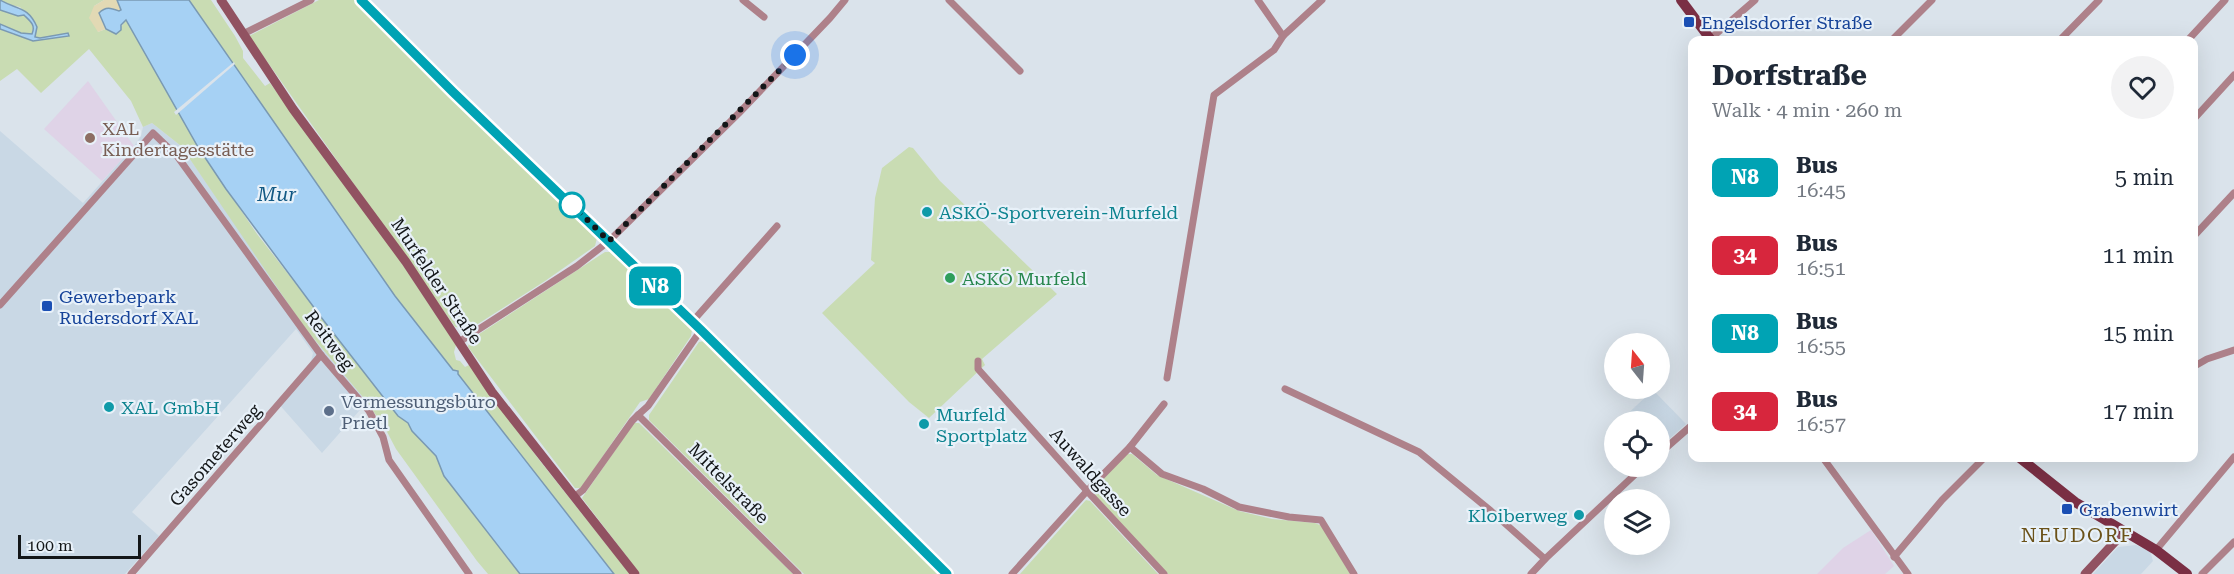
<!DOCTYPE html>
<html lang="en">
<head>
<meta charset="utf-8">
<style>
  :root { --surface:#fff; --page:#f2f2f3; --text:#1f2937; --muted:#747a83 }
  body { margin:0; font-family:"Roboto Serif",serif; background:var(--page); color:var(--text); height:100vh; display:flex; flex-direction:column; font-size:22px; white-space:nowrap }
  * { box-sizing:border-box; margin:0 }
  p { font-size:20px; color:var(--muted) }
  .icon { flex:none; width:33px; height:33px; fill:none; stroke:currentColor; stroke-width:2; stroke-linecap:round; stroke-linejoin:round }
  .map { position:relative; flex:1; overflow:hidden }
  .details { position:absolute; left:1688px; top:36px; width:510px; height:426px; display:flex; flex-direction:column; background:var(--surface); border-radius:12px; box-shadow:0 6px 24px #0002 }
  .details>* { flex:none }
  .badge { padding:0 12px; border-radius:9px; font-size:21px; line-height:39px }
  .needle { width:39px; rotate:343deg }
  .buttons { position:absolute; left:1604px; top:333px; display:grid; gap:12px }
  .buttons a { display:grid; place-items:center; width:66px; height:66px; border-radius:50%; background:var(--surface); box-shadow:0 6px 24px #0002; font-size:30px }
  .scale { position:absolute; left:18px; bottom:15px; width:123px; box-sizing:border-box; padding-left:6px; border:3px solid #131618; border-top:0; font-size:16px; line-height:21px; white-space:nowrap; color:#131618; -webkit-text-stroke:4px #e8f1f9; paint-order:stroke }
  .you { position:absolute; width:30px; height:30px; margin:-15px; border:4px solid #fff; border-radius:50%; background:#1a73e8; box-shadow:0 0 0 9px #1a73e833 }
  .map>.badge { position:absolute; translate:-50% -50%; box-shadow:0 0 0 3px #fff }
  .round { display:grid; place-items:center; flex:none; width:63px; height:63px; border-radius:32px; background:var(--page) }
  .headline { display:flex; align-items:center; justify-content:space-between; height:102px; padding:0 24px }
  h1 { font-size:28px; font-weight:700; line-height:45px }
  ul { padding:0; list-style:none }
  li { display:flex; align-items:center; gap:18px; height:78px; padding:0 24px }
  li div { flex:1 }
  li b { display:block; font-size:22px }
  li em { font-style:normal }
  li .badge { min-width:66px; font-weight:700; text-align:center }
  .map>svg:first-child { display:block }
  .built { fill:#c9d8e5 }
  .education { fill:#dfd3e7 }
  .green { fill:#c9dcb3 }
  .sand { fill:#e2d9b4 }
  .water { fill:#a6d1f4; stroke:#7a99b2; stroke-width:1.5 }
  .pier { fill:#dae3eb }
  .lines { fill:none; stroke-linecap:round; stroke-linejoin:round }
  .street { stroke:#ae818a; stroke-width:7 }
  .secondary { stroke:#915261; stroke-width:9 }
  .primary { stroke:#7a2f44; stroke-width:10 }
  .line-casing { stroke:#fff; stroke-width:14 }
  .line { stroke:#00a3b4; stroke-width:9 }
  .walk { stroke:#131618; stroke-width:6; stroke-dasharray:0 10.8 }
  .transit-dot { fill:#1a4fb4; stroke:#e8f1f9; stroke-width:2 }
  .education-dot { fill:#8d6e63; stroke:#e8f1f9; stroke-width:2 }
  .stop-dot { fill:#fff; stroke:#00a3b4; stroke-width:3 }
  .culture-dot { fill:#0f9aa8; stroke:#e8f1f9; stroke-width:2 }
  .leisure-dot { fill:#2e9e5b; stroke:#e8f1f9; stroke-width:2 }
  .service-dot { fill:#5c6f8a; stroke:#e8f1f9; stroke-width:2 }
  .labels { text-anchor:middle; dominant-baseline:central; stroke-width:4.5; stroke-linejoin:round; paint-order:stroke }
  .transit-label { font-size:18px; fill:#164399; stroke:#e8f1f9; text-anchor:start }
  .education-label { font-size:18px; fill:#785e54; stroke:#e8f1f9; text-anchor:start }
  .culture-label { font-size:18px; fill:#0d838f; stroke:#e8f1f9; text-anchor:start }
  .leisure-label { font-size:18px; fill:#27864d; stroke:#e8f1f9; text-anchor:start }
  .street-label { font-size:18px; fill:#131618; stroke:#e8f1f9 }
  .service-label { font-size:18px; fill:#4e5e75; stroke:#e8f1f9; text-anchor:start }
  .water-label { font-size:20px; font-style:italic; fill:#125883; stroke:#e8f1f9 }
  .neighbourhood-label { font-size:20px; letter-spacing:1.5px; fill:#6b5219; stroke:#e8f1f9 }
</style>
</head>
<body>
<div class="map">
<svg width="2234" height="574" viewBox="0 0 2234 574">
  <rect width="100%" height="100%" fill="#dae3eb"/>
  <g class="built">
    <path d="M152 123 181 146 314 339 367 402 322 453 277 402 310 365 313 353 296 329 132 512 159 536 125 574H0V131L83 203 134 146 141 136 143 127Z"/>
    <path d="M1653 390 1686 424 1659 448V422L1620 421Z"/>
    <path d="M2136 545 2150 551 2153 561 2141 574H2093L2118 547Z"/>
  </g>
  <g class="education">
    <path d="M88 81 134 146 102 181 44 129Z"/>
    <path d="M1871 530 1894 566 1885 574H1817L1843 548Z"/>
  </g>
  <g class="green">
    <path d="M1 0H104L94 6 98 32 106 29 116 34 126 20 198 147 257 234 398 415 408 423 412 431 436 456 444 476 520 574H488L477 561 396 449 386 430 367 402 304 327 181 146 152 123 143 127 131 101 89 49 41 93 17 69 0 81V29L14 35H34L37 27 20 7 6 4Z"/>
    <path d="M189 0H211L235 36 243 51V58L265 86 270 83 379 229 456 345 454 352 456 360 460 361 465 367 469 365 540 461 630 574H614L458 374V371L453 370 395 296Z"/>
    <path d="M319 0H354L597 238 595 246 545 281 470 329 455 327 249 36Z"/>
    <path d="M0 10 18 16 24 15C30 21 35 25 32 34L21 33 0 24Z"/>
    <path d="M909 147 913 148 940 181 1057 294 982 359 985 365 929 418 909 402 822 313 875 263 871 260 875 198 882 168Z"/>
    <path d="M605 252H610L692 330 691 336 649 399 640 402 581 488H575L468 347 470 340Z"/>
    <path d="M704 341 939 574H804L649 420V415L699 342Z"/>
    <path d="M634 423H639L793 574H640L582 498Z"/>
    <path d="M1126 454H1132L1157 475 1239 511 1272 519 1315 523 1322 526 1350 574H1168L1092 492Z"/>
    <path d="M1086 500 1090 501 1158 574H1020Z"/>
  </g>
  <path class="sand" d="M104 0H117L122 10 119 11 110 8 101 19 106 29 98 32 89 18 94 6Z"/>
  <g class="water">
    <path d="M0 0C17 10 28 6 37 27L35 37 40 38 68 33 69 36 33 41 0 29V24L21 33 32 34C36 25 30 21 24 15L18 16 0 10Z"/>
    <path d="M117 0H189L395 296 453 370 458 371V374L614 574H520L444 476 436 456 412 431 408 423 398 416 324 321 226 189 198 147 126 20 121 25V30L116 34 106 29 99 13C106 6 111 8 119 11L121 10Z"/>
  </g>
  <path class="pier" d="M234 62 235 64 176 115 174 112Z"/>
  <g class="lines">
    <g class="street">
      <path d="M361 0C557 191 753 382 947 574"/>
      <path d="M743 0 764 17"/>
      <path d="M949 0 1020 71"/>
      <path d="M1258 0 1283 36"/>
      <path d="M243 34 311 0"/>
      <path d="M1710 39 1755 0"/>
      <path d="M1892 40 1932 0"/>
      <path d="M2060 40 2099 0"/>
      <path d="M2188 40 2225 0"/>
      <path d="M2193 120 2234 75"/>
      <path d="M2193 237 2234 193"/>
      <path d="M0 305 153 133 177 156 321 355 369 411 383 437 389 460 469 574"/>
      <path d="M692 322 777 226"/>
      <path d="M459 342 577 266 609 241 739 113 830 18 845 0"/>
      <path d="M978 361V369L1087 491 1164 574"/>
      <path d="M2193 367 2207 359 2234 350"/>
      <path d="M1167 378 1214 95 1274 50 1283 36 1322 0"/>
      <path d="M1285 389 1419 452 1491 511 1545 559"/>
      <path d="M1164 404 1130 447 1162 474 1203 489 1239 507 1289 517 1321 520 1354 574"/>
      <path d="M638 415 648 406 701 330"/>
      <path d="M1659 454 1692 425"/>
      <path d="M1823 458 1908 574"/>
      <path d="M574 497 583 490 632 421 638 415 798 574"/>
      <path d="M2156 550 2234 457"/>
      <path d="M1894 557 1942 500 1984 458"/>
      <path d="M131 574 321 355"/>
      <path d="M1012 574 1087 491 1130 447"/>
      <path d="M1531 574 1545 559 1644 466"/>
      <path d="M2202 574 2234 542"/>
    </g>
    <g class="secondary">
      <path d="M221 0 293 109 406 262 492 392 635 574"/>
      <path d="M2085 574 2124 532"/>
    </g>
    <g class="primary">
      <path d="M1681 0 1711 40"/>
      <path d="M2020 458 2075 502 2156 550 2187 574"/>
    </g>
  </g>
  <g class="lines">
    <g class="line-casing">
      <path id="line" d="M361 0 453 92 701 330 947 574"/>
    </g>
    <use href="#line" class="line"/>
    <path class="walk" d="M572 205 609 241 795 55"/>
  </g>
  <g class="transit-dot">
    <rect x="1683" y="16" width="12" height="12" rx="3"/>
    <rect x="41" y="300" width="12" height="12" rx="3"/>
    <rect x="2061" y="503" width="12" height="12" rx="3"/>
  </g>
  <circle class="education-dot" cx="90" cy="138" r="6"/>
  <circle class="stop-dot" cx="572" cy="205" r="12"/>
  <g class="culture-dot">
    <circle cx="927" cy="212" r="6"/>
    <circle cx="109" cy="407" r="6"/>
    <circle cx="924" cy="424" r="6"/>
    <circle cx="1579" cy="515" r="6"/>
  </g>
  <circle class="leisure-dot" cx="950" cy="278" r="6"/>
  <circle class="service-dot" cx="329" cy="411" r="6"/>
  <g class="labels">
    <g class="transit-label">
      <text x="1701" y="22">Engelsdorfer Straße</text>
      <text x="59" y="296">Gewerbepark<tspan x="59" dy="21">Rudersdorf XAL</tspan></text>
      <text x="2079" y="509">Grabenwirt</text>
    </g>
    <g class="education-label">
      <text x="102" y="128">XAL<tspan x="102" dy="21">Kindertagesstätte</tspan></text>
    </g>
    <g class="culture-label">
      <text x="939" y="212">ASKÖ-Sportverein-Murfeld</text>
      <text x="121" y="407">XAL GmbH</text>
      <text x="936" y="414">Murfeld<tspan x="936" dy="21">Sportplatz</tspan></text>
      <text x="1567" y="515" text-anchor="end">Kloiberweg</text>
    </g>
    <g class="leisure-label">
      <text x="962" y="278">ASKÖ Murfeld</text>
    </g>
    <g class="street-label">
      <text transform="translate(437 281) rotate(56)">Murfelder Straße</text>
      <text transform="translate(330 340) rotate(53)">Reitweg</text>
      <text transform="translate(215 455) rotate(-49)">Gasometerweg</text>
      <text transform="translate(1091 472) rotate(48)">Auwaldgasse</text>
      <text transform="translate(729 483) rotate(45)">Mittelstraße</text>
    </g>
    <g class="service-label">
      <text x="341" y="401">Vermessungsbüro<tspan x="341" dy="21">Prietl</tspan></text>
    </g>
    <g class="water-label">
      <text x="277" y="194">Mur</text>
    </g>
    <g class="neighbourhood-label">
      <text x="2077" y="535">NEUDORF</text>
    </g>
  </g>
</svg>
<div class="buttons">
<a><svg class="needle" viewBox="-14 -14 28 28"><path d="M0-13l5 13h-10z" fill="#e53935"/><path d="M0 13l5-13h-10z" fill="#747a83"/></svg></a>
<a><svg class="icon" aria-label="locate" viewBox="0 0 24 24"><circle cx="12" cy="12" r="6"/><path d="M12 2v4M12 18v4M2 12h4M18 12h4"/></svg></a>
<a><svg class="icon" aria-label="layers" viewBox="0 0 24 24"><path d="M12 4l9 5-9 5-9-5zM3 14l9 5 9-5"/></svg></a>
</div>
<div class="scale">100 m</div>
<div class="you" style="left:795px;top:55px"></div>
<b class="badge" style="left:655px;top:286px;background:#00a3b4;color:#fff">N8</b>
<section class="details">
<div class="headline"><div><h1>Dorfstraße</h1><p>Walk · 4 min · 260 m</p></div><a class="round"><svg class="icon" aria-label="heart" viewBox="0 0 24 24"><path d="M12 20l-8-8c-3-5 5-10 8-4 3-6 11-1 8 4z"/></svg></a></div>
<ul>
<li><span class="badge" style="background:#00a3b4;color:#fff">N8</span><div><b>Bus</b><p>16:45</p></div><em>5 min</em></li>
<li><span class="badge" style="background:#d7263d;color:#fff">34</span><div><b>Bus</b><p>16:51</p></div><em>11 min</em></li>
<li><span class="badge" style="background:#00a3b4;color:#fff">N8</span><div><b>Bus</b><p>16:55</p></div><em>15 min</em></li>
<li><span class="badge" style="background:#d7263d;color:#fff">34</span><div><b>Bus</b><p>16:57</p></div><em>17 min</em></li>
</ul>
</section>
</div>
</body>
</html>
